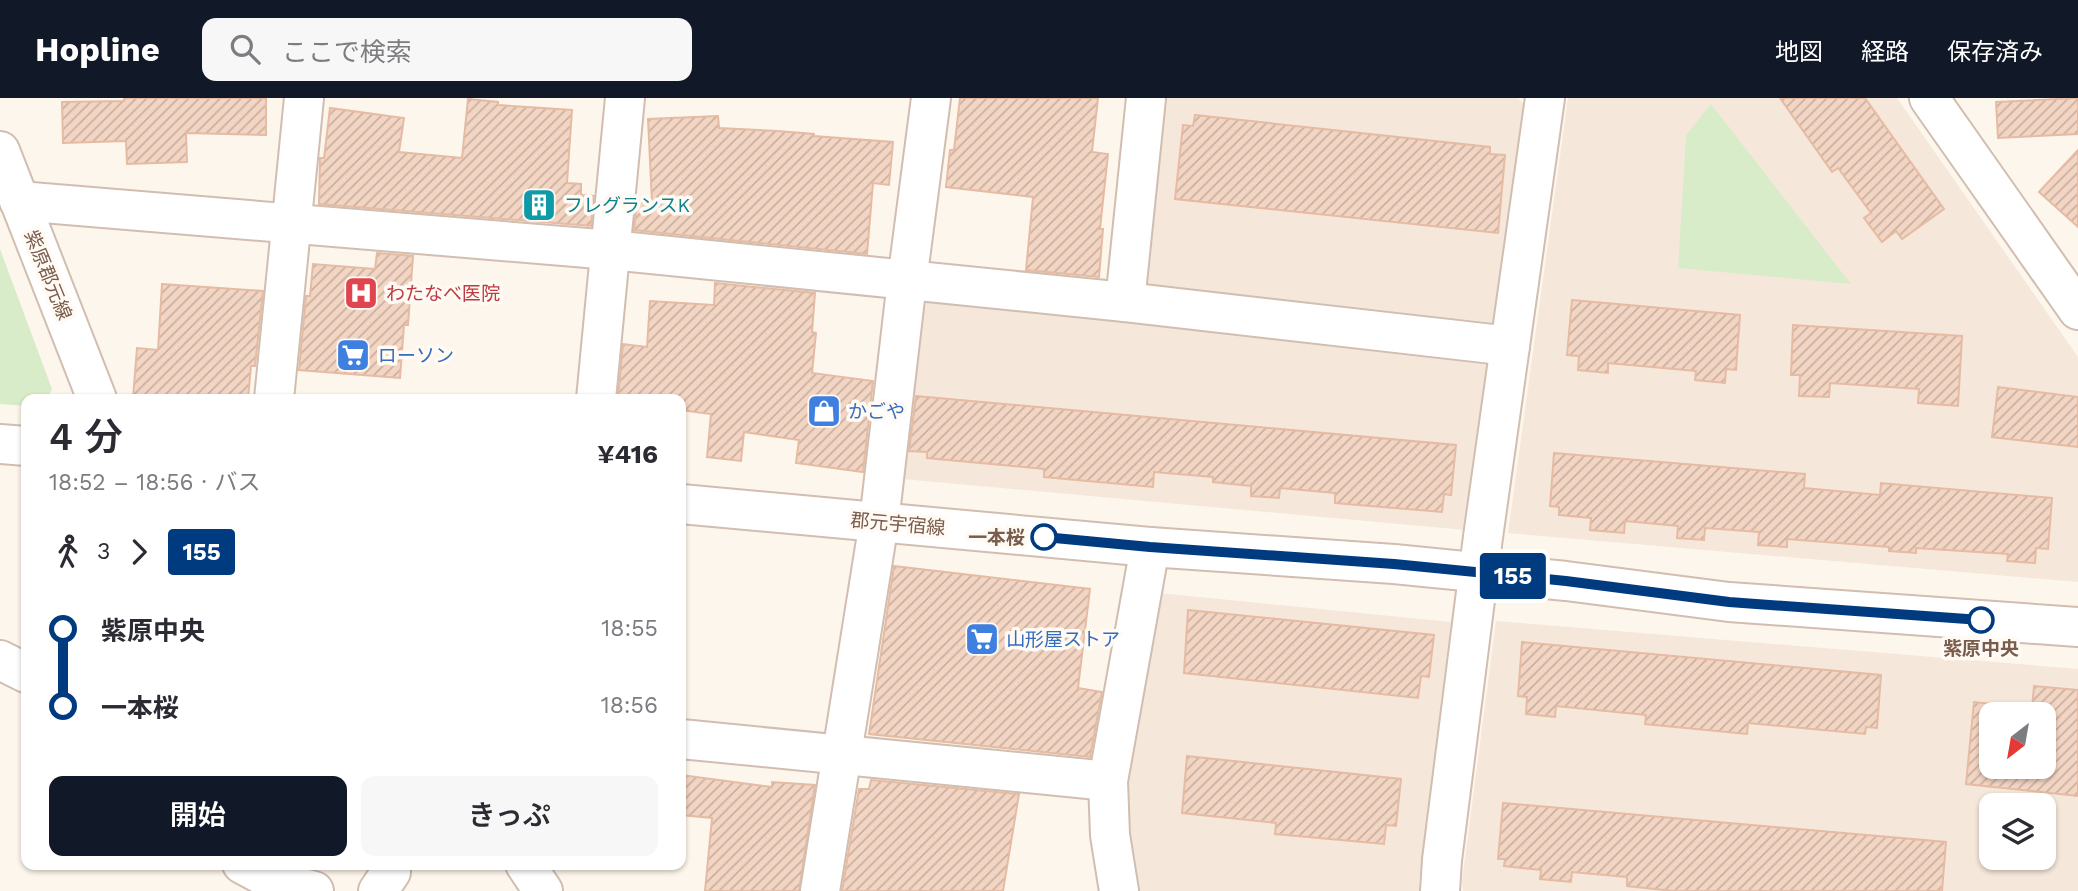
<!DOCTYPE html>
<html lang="ja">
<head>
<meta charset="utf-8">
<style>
  :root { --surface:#fff; --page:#f7f7f7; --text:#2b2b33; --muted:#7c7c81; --accent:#111827 }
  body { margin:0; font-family:"Work Sans","Noto Sans JP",sans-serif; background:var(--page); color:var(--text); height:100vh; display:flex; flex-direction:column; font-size:26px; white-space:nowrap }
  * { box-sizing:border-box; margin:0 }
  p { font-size:23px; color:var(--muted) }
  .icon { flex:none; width:38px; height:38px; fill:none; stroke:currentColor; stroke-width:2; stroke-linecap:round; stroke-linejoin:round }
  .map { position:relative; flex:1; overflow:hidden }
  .drawer { position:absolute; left:21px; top:296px; width:665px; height:476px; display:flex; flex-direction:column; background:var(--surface); border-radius:14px; box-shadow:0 2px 5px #0004 }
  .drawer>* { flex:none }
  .badge { padding:0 14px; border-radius:5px; font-size:24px; line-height:46px }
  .needle { width:46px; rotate:211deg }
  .fabs { position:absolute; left:1979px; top:604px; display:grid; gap:14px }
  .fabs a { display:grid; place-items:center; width:77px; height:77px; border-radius:14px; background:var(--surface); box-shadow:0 2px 5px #0004; font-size:35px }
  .map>.badge { position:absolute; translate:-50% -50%; box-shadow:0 0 0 4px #fff }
  .legs { display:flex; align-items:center; gap:10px; height:77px; padding:0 28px; font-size:23px }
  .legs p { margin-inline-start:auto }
  .head { display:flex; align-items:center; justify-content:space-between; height:119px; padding:0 28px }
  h1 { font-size:38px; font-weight:600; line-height:52px }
  .cta { display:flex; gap:14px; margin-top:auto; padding:14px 28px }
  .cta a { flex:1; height:80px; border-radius:14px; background:var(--accent); color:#fff; font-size:28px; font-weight:600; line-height:80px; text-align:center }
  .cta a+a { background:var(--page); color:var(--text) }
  ul { padding:0 28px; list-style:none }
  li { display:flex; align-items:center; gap:24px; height:77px; font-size:26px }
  li i { display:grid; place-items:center; width:10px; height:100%; margin:0 9px; background:currentColor }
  li i::after { content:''; width:18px; height:18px; margin:-9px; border:5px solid; border-radius:50%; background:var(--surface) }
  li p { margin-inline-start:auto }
  li:first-child i { background:linear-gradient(#0000 50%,currentColor 0) }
  li:last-child i { background:linear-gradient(currentColor 50%,#0000 0) }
  header { display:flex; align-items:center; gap:42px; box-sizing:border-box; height:98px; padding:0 35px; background:var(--accent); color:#fff }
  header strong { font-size:33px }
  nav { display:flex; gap:38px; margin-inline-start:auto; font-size:24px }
  .search { width:490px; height:63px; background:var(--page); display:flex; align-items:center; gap:18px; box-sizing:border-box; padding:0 24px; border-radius:14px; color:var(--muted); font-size:26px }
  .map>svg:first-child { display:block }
  .residential { fill:#f5e8da; fill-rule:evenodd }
  .park { fill:#d8ecc9 }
  .building { fill:url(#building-hatch); stroke:#e6bba3; stroke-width:2; fill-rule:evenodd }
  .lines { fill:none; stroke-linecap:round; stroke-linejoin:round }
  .minor-casing { stroke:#d1beb0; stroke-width:42 }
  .minor { stroke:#fff; stroke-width:38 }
  .line-1-casing { stroke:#fff; stroke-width:16 }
  .line-1 { stroke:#003b80; stroke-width:10 }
  .stop-1-dot { fill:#fff; stroke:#003b80; stroke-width:3.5 }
  .labels { text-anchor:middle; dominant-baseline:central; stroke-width:7; stroke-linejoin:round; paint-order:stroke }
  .culture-label { font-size:19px; fill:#0d838f; stroke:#fffaf3; text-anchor:start }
  .street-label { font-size:19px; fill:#7a5c4d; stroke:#fffaf3 }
  .health-label { font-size:19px; fill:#be3a42; stroke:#fffaf3; text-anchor:start }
  .shop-label { font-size:19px; fill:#366cbe; stroke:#fffaf3; text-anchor:start }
  .stop-label { font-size:19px; font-weight:bold; fill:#7a5c4d; stroke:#fffaf3; text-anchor:end }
</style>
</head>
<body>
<header>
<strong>Hopline</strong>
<div class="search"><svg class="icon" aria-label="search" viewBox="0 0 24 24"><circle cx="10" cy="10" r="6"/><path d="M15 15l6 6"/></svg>ここで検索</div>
<nav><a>地図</a><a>経路</a><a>保存済み</a></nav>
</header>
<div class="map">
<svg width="2078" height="793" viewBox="0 0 2078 793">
  <defs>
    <pattern id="building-hatch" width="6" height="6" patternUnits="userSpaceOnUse" patternTransform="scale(1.75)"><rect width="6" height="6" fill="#f3d5c3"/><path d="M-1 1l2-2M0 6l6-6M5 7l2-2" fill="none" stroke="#cab0a1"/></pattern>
  </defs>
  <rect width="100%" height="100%" fill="#fdf6ec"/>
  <g class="residential">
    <path d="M1156 0H1518L1525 7 1493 226 1483 233 1145 195Z"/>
    <path d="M1568 0H1897L2078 259V484L1508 435Z"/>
    <path d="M921 201 1488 259 1465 432 902 381Z"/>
    <path d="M1160 495 1451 524 1419 784V793H1130L1123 718Z"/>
    <path d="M1496 523 2078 571V793H1463L1462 783ZM1992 616H2044V668H1992ZM1992 707H2044V760H1992Z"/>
  </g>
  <g class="park">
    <path d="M1711 6 1851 186 1678 170 1686 37Z"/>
    <path d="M0 151 52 291 47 301H26V308L0 306Z"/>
  </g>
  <g class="building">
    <path d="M124 0H266V37L186 35 187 64 127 66 126 43 63 45 62 4 124 3Z"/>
    <path d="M960 0H1098L1092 54 1108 56 1100 131H1103L1099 179 1026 172 1033 99 946 89 950 52H954Z"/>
    <path d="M1780 0H1865L1944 111 1902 141 1896 133 1882 144 1864 120 1871 115 1838 70 1832 74Z"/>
    <path d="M2078 0V36L1998 40 1996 4Z"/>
    <path d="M468 1 498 4V7L572 12 567 85 581 86V97L594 98 591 128 319 106 320 60H324L330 10 404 20 399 54 462 60Z"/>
    <path d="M1195 17 1490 49V56L1505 57 1498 135 1175 101 1183 27 1193 28Z"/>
    <path d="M718 18 719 30 777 33 814 36V38L893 44 889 87 873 85 867 156 634 132 637 102 652 104 648 21Z"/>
    <path d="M2078 52V129L2039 94Z"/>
    <path d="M377 155 413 158 408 227H404L400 280 299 272 306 198H310L313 166 375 171Z"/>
    <path d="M715 185 815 195 812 234 816 235 812 275 873 283 863 374 796 365 799 342 744 334 741 363 707 359 711 316 681 312V301H618L623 246 647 249 650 203 714 207Z"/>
    <path d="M162 186 263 193 255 268H251L248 301 133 300 137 250 158 252Z"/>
    <path d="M1572 202 1740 217 1736 272 1726 271 1725 285 1695 282 1696 273 1608 265V275L1578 272 1579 258 1567 257Z"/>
    <path d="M1793 227 1962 238 1958 308 1918 305 1919 291 1830 285 1829 299 1799 298 1800 277H1791Z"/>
    <path d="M1998 289 2078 299V349L1992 339Z"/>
    <path d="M916 298 1456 347 1451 397 1444 396 1442 414 1335 405V395L1280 390 1279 400 1251 398V388L1213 384V379L1154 374 1153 389 1044 379V371L927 360V354L909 353Z"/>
    <path d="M1554 355 1805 376 1804 390 1880 397 1881 385 2052 400 2048 451 2036 450 2035 465 2007 463 2008 456 1916 450V455L1889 453V449L1787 441V449L1758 447 1759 434 1705 430 1704 442 1677 440 1678 428 1625 423 1624 435 1590 432 1591 420 1559 417V409L1550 408Z"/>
    <path d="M894 468 1090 491 1078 590 1102 594 1090 659 869 636Z"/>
    <path d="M1188 512 1434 537 1429 579 1421 578 1418 600 1184 575Z"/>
    <path d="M1522 544 1881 577 1877 630 1866 629 1865 636 1748 625 1747 636 1645 626 1646 617 1556 608 1555 619 1526 616 1527 599 1518 598Z"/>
    <path d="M2034 588 2078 592V698L1966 686 1974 604 2032 610ZM1992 616H2044V668H1992Z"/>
    <path d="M1187 658 1401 681 1396 728 1386 727 1384 746 1275 736 1276 725 1182 715Z"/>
    <path d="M681 677 772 689V684L815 687 799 793H705L712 720 681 717Z"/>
    <path d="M871 682 1019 696 1003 793H842L859 691H869Z"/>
    <path d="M1503 705 1946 744 1942 793H1673L1627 788V779L1572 774 1571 784 1540 781 1541 772 1504 768 1505 761H1498Z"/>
  </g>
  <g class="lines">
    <g class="minor-casing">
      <g id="minor">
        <path d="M1929 0 2078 212"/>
        <path d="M0 53 97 301"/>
        <path d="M19 103 611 152 1125 204 1510 248"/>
        <path d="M1125 204 1146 0"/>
        <path d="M274 301 304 0"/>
        <path d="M596 301 625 0"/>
        <path d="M0 346 26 348"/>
        <path d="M681 406 1150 449 1394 466 1566 483 1729 504 2078 529"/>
        <path d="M0 562 26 575"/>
        <path d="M681 641 1108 683"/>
        <path d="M242 766 272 782 314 793"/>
        <path d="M525 766 543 793"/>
        <path d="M378 793 391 774V766"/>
        <path d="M820 793 879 424 907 183 931 0"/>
        <path d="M1119 793 1110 737 1108 683 1150 449"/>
        <path d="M1440 793 1442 762 1483 439 1545 0"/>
      </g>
    </g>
    <use href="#minor" class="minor"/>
  </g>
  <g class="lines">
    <g class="line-1-casing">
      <path id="line-1" d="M1044 439 1150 449 1394 466 1566 483 1729 504 1981 522"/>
    </g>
    <use href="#line-1" class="line-1"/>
  </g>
  <defs>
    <g id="building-square" transform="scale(1.75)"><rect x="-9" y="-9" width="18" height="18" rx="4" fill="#0f9aa8" stroke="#fffaf3"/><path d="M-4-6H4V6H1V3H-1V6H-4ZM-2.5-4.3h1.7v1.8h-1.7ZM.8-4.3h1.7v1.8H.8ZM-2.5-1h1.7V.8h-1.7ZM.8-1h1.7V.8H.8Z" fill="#fff"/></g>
    <g id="hospital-square" transform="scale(1.75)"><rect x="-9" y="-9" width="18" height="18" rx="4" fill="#e0444e" stroke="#fffaf3"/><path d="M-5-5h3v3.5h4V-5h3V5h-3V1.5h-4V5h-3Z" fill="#fff"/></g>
    <g id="supermarket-square" transform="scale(1.75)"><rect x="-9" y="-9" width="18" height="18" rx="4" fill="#3f7fe0" stroke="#fffaf3"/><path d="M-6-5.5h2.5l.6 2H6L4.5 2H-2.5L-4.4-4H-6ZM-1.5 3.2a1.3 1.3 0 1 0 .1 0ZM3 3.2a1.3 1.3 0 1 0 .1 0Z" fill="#fff"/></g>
    <g id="shop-square" transform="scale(1.75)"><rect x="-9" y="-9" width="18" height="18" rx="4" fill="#3f7fe0" stroke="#fffaf3"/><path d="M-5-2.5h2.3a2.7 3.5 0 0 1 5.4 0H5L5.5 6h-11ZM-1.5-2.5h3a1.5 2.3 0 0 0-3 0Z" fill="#fff"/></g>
  </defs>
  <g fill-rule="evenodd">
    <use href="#building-square" x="539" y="107"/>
    <use href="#hospital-square" x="361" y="195"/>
    <use href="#supermarket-square" x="353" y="257"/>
    <use href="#shop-square" x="824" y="313"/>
    <use href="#supermarket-square" x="982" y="541"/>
  </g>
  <g class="stop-1-dot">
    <circle cx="1044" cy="439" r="12"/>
    <circle cx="1981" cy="522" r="12"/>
  </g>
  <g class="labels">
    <g class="culture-label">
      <text x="564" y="107">フレグランスK</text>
    </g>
    <g class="street-label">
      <text transform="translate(48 177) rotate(68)">紫原郡元線</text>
      <text transform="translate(898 426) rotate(5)">郡元宇宿線</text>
    </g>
    <g class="health-label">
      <text x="386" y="195">わたなべ医院</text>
    </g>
    <g class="shop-label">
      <text x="378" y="257">ローソン</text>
      <text x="848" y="313">かごや</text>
      <text x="1006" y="541">山形屋ストア</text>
    </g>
    <g class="stop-label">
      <text x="1025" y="439">一本桜</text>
      <text x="1981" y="550" text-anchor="middle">紫原中央</text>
    </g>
  </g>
</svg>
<div class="fabs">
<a><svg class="needle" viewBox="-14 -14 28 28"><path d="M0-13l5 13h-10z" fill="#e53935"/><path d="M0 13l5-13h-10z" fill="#7c7c81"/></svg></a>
<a><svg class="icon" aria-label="layers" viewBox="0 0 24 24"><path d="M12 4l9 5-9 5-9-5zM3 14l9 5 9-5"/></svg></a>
</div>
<b class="badge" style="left:1513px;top:478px;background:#003b80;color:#fff">155</b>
<section class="drawer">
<div class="head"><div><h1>4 分</h1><p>18:52 – 18:56 · バス</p></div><b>¥416</b></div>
<div class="legs"><svg class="icon" aria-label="walk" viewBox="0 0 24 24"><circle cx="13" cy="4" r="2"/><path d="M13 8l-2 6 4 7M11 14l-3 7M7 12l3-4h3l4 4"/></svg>3<svg class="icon" aria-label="forward" viewBox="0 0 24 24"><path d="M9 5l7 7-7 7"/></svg><b class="badge" style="background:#003b80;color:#fff">155</b></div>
<ul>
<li><i style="color:#003b80"></i><b>紫原中央</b><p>18:55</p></li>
<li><i style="color:#003b80"></i><b>一本桜</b><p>18:56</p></li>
</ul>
<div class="cta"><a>開始</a><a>きっぷ</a></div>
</section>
</div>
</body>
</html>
